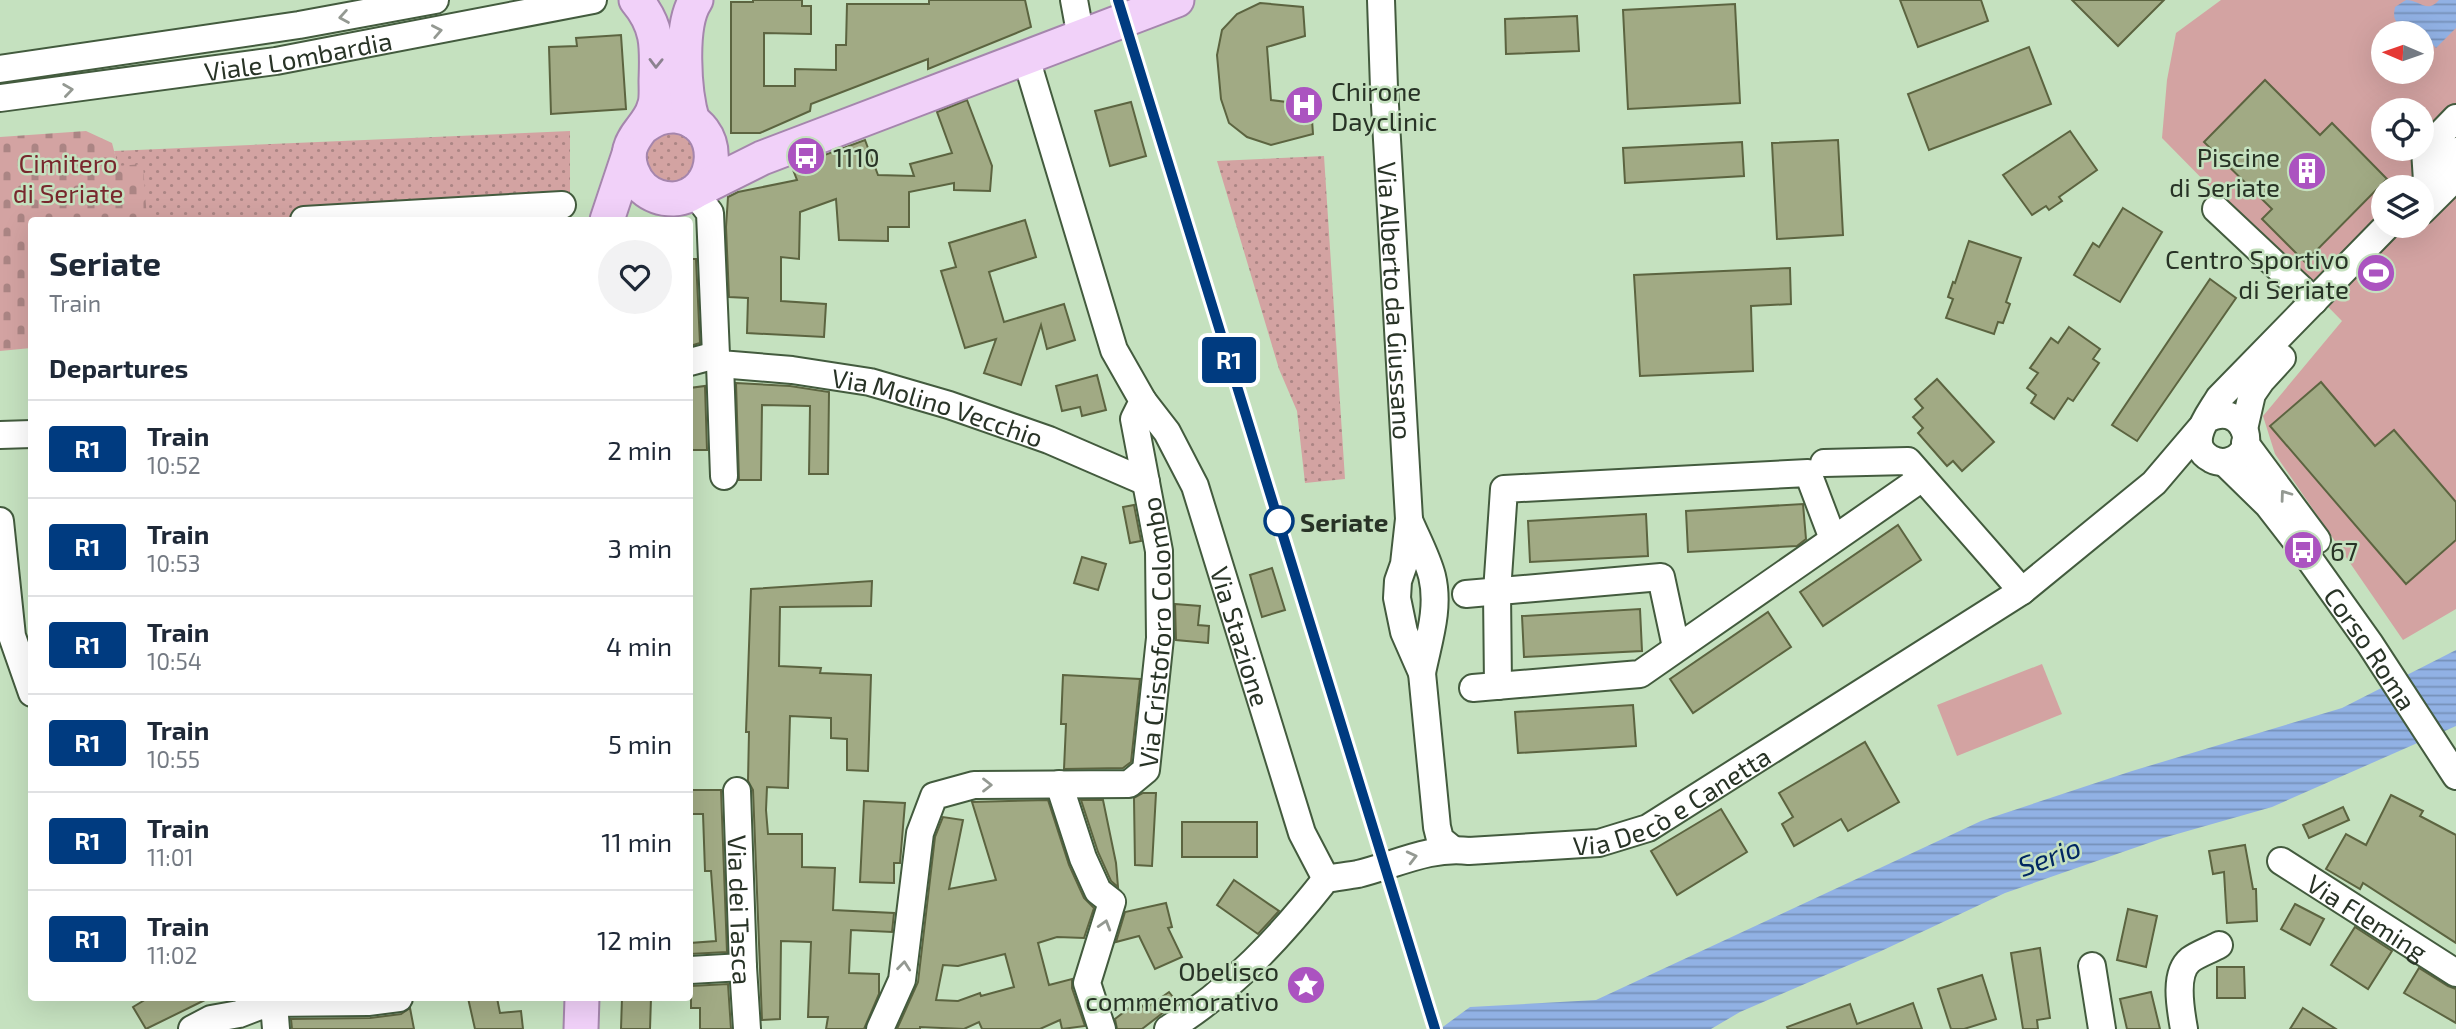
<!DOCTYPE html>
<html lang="en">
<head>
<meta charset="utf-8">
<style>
  :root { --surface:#fff; --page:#f2f2f3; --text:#1f2937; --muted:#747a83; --line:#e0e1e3 }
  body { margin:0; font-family:"Exo 2",sans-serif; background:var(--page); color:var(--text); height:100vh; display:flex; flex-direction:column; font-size:26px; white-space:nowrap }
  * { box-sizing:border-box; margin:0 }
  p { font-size:23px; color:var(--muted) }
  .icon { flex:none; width:38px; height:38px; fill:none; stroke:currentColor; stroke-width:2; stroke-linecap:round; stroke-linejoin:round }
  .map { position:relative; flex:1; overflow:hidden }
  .details { position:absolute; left:28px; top:217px; width:665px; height:784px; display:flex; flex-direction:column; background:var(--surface); border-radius:7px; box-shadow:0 7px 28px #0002 }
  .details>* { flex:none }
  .badge { padding:0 14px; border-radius:5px; font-size:24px; line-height:46px }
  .needle { width:46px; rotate:272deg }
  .fabs { position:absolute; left:2371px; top:21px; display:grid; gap:14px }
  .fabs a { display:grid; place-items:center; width:63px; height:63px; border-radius:50%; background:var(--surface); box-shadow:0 7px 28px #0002; font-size:35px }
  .map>.badge { position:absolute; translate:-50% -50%; box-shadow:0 0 0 4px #fff }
  h2 { padding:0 21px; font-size:26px; line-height:63px }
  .round { display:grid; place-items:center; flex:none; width:74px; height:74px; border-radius:37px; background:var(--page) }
  .overview { display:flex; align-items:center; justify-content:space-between; height:119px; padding:0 21px }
  h1 { font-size:33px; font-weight:700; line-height:52px }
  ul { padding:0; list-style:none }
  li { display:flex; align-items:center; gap:21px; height:98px; padding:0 21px; border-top:2px solid var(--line) }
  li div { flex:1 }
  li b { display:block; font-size:26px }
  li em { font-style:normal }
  li .badge { min-width:77px; font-weight:700; text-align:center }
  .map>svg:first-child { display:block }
  .green { fill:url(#green-dots) }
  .cemetery { fill:url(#cemetery-stones) }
  .pitch { fill:#d3a3a2; fill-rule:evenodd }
  .water { fill:url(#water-rules) }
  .building { fill:#a1aa84; stroke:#5c6440; stroke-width:2; fill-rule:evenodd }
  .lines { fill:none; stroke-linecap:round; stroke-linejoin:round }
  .minor-casing { stroke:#435b3e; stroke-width:30 }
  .major-casing { stroke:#a586ad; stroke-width:37 }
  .minor { stroke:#fff; stroke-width:26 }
  .major { stroke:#f1d1f9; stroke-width:33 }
  .rail { stroke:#404e3d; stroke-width:5; stroke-dasharray:3.5 7; stroke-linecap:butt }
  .oneway { stroke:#949992 }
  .oneway2 { stroke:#8c8290 }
  .line-casing { stroke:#fff; stroke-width:16 }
  .line { stroke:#003b80; stroke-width:10 }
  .stop-dot { fill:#fff; stroke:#003b80; stroke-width:3.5 }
  .labels { text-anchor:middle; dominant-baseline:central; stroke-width:5; stroke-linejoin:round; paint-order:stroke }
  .street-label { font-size:26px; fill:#283326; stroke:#c5e1bf }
  .poi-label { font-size:26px; fill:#283326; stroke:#c5e1bf; text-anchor:start }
  .park-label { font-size:26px; fill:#78272d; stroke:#c5e1bf }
  .stop-label { font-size:26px; font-weight:bold; fill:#283326; stroke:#c5e1bf; text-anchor:start }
  .water-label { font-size:28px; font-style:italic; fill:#012762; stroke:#c5e1bf }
</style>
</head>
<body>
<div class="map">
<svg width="2456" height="1029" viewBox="0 0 2456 1029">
  <defs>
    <pattern id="green-dots" width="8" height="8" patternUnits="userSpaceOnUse" patternTransform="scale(1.75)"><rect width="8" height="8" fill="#d3a3a2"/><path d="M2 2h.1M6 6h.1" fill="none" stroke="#ab8584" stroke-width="1.8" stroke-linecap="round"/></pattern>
    <pattern id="cemetery-stones" width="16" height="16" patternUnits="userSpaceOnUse" patternTransform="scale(1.75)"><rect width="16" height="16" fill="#d3a3a2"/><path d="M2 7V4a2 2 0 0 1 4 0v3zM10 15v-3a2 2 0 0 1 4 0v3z" fill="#ab8584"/></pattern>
    <pattern id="water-rules" width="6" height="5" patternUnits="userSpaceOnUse" patternTransform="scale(1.75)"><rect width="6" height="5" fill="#91b1e4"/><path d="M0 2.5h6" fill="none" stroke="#7691b9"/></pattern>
  </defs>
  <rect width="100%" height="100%" fill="#c5e1bf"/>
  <g class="green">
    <path d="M570 131V220H147L118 166 114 151Z"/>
    <circle cx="671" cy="157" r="25"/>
    <path d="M1324 156 1345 479 1305 483 1297 411 1279 369 1217 161Z"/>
  </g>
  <path class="cemetery" d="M86 131 112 143 118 166 143 164 147 220H32L31 348 0 351V137Z"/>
  <g class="pitch">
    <path d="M2221 0H2456V609L2403 640 2275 454 2263 416 2342 321 2162 138 2167 80 2176 33ZM2384 33H2422V72H2384ZM2384 110H2422V149H2384ZM2384 187H2422V226H2384Z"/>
    <path d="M2042 664 2062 714 1957 756 1937 705Z"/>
  </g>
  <g class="water">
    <path d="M2406 0C2420 0 2427 14 2439 0H2456V28L2436 48 2416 26 2402 27C2394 21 2393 17 2395 7Z"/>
    <path d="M2456 650V726L2272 807 2163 838 2005 893 1879 952 1740 1012 1711 1029H1440L1470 1007 1596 1000 1981 821 2132 771 2342 708Z"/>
  </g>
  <g class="building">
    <path d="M753 0H802V6H811V34L764 33V86H795V69L836 70V45H846L847 4H929V0H1025L1031 27 928 69V59L811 104 810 111 760 133H731V2H753Z"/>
    <path d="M1900 0H1981L1988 21 1918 47Z"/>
    <path d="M2072 0H2164L2118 46Z"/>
    <path d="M1260 3 1303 7 1305 36 1267 47 1271 100 1311 105 1313 134 1271 145 1247 137 1229 123 1221 99 1217 55 1222 30 1237 14Z"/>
    <path d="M1735 4 1740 103 1628 109 1623 10Z"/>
    <path d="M1577 16 1579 51 1506 54 1505 19Z"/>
    <path d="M621 35 626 109 551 114 549 47 577 46 576 38Z"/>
    <path d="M2029 47 2051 104 1929 150 1908 94Z"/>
    <path d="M2265 80 2320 135 2332 123 2387 179 2305 262 2262 219 2272 209 2204 142Z"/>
    <path d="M967 100 992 166 990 191 954 190V183L909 192V227H888V241L839 240 836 199 800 212 799 259 781 257V301L826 304 824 337 747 333 748 298 729 297 726 227 728 197 738 192 797 180 792 167 865 140 878 175 914 176 910 164 952 153 937 112Z"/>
    <path d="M1131 102 1146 156 1110 166 1095 111Z"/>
    <path d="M2070 131 2097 170 2059 197 2062 201 2049 210 2046 206 2032 215 2003 175Z"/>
    <path d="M1838 140 1843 235 1777 239 1772 143Z"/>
    <path d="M1742 142 1744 176 1625 183 1623 148Z"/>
    <path d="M2123 208 2162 232 2120 302 2074 275 2093 243 2099 247Z"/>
    <path d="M1025 220 1036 257 989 272 1004 322 1064 304 1075 340 1047 349 1041 325 1021 385 984 373 996 339 965 348 941 271 956 267 949 243Z"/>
    <path d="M1969 241 2021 258 2006 302 2010 304 2003 323 1998 322 1994 334 1946 318 1953 299 1948 297 1953 282 1955 283Z"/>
    <path d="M690 259H696L700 343 690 346Z"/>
    <path d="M1790 268 1791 304 1751 306 1753 371 1640 376 1634 275Z"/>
    <path d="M2210 279 2236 298 2137 441 2112 425Z"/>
    <path d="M2069 327 2100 349 2093 359 2099 363 2073 401 2068 398 2054 419 2031 403 2036 395 2027 388 2038 373 2030 368 2051 338 2058 343Z"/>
    <path d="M1097 375 1106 410 1082 416 1080 407 1062 411 1056 386Z"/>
    <path d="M1937 379 1994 442 1962 471 1953 461 1947 466 1918 433 1923 428 1913 417 1923 408 1915 399Z"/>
    <path d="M2321 382 2375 446 2394 430 2456 502V540L2406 584 2270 426Z"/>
    <path d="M736 383 790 386 829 392 828 474H809L810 406 762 405 761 480H739Z"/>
    <path d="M705 386 707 450H690V388Z"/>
    <path d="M1803 504 1806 539 1797 546 1688 552 1686 511Z"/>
    <path d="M1134 505 1141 541 1130 543 1123 507Z"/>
    <path d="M1646 514 1648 556 1530 562 1528 521Z"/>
    <path d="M1898 525 1921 560 1823 626 1800 592Z"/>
    <path d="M1082 557 1106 564 1098 590 1074 583Z"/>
    <path d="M1272 568 1285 610 1262 617 1250 575Z"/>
    <path d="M872 581 871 606 780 607 779 666 821 668 820 673 871 675 868 771 847 770V739L831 738V718L790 716 788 788 767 787 766 810 768 834H802V867L835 868 833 910 894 913 892 932 851 930 849 973 879 974V994L864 1029H826L828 1017H808L811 942 781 941 780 1019 762 1020 753 790 748 781 749 732H746L751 589Z"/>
    <path d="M1175 604 1200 606 1198 625 1209 626 1208 643 1176 640Z"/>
    <path d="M1640 609 1642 651 1524 657 1522 616Z"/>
    <path d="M1768 612 1791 647 1693 713 1670 679Z"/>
    <path d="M1063 675 1140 679 1131 762 1123 768 1064 769 1066 724H1061Z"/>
    <path d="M1633 705 1636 746 1518 753 1515 712Z"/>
    <path d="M1865 742 1899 802 1848 831 1841 819 1794 846 1782 824 1793 817 1779 793Z"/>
    <path d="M690 790H721L727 952 690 954V943L716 941 711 871H705L703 814H690Z"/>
    <path d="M1143 793H1156L1152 866 1135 865 1134 798Z"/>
    <path d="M2391 795 2423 811 2420 816 2456 835V943L2363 883 2360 889 2326 869 2346 834 2366 845Z"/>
    <path d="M1048 800 1069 865 1084 898 1094 908 1084 938 1057 937 1038 943 1049 985 1072 979V988L1085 1026 1062 1029 1060 1020 1040 1029H982L979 1022 964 1029 920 1027V1029H897L918 982 935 837 943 817 963 820 949 889 996 880 972 802ZM1005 954 1014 987 981 996 980 993 958 1001 936 1000 943 965 958 966Z"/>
    <path d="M1081 800H1103L1116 863 1118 887 1111 881 1098 852Z"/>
    <path d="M864 801 905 803 900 863H894V883L860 882Z"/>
    <path d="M2343 807 2349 820 2309 838 2303 825Z"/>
    <path d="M1721 809 1747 852 1677 895 1651 851Z"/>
    <rect x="1182" y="822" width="75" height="35"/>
    <path d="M2245 845 2253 889H2256L2257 921 2227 923 2224 872 2213 874 2209 851Z"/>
    <path d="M1234 880 1279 911 1258 934 1217 905Z"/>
    <path d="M1166 903 1172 927 1168 928 1182 957 1155 969 1139 936 1116 942 1125 912Z"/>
    <path d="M2295 904 2324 919 2310 945 2281 929Z"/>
    <path d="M2128 909 2157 916 2146 967 2117 960Z"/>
    <path d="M2355 927 2392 951 2368 989 2331 965Z"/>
    <path d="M2040 948 2050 1018 2037 1020 2038 1029H2023L2011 953Z"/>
    <path d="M2217 967H2244L2245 998H2217Z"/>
    <path d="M2419 968 2448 986 2456 989V1023L2404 993Z"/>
    <path d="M1982 975 1996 1019 1964 1029H1951L1938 989Z"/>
    <path d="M728 984 731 1029H700V1008H691V986Z"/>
    <path d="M1169 992 1177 1002 1142 1029H1117L1115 1019 1138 1001 1145 1009Z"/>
    <path d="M2151 992 2160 1029H2127L2120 999Z"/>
    <path d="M148 998H209L146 1029 133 1007Z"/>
    <path d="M468 998H497L500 1013 521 1011 523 1029H475Z"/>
    <path d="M622 998H651L650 1029H621Z"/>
    <path d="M1913 1003 1922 1029H1788L1787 1027 1850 1004 1857 1024Z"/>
    <path d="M410 1008 414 1029H292L291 1019 370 1018 401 1014Z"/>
    <path d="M2303 1008 2336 1029H2290Z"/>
  </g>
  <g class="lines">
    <g class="minor-casing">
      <g id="minor">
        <path d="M1074 0 1081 38"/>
        <path id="s1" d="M1381 0 1384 88 1409 519 1404 564 1398 581 1397 598 1404 632 1422 673 1437 827 1440 839 1451 848"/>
        <path d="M0 69 299 25 435 0"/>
        <path id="s2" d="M0 98 276 61 593 0"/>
        <path d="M2427 181 2425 150 2456 118"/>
        <path d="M2422 187 2456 151"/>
        <path id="s3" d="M694 192 710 213 716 355 720 364 792 370 870 382 949 405 1049 440 1146 482"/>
        <path d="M2216 209 2314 301"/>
        <path d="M2422 211 2453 180"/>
        <path d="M304 220 562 205"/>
        <path d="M690 362 716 355"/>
        <path d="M720 364 724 476"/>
        <path id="s4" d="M1143 401 1167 432 1195 486 1302 833 1326 879"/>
        <path d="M2206 420C2240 399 2262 447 2232 460 2225 463 2217 462 2211 459 2184 444 2209 415 2219 398L2387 226"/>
        <path d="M2244 429 2252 394 2261 381 2282 358"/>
        <path d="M0 435 32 434"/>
        <path d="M2245 443 2317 540"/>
        <path id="s5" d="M2224 462 2268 505 2303 550 2370 644 2456 776"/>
        <path d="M1824 463 1908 461 2022 591"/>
        <path d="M1409 520C1417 539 1427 557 1432 576 1440 609 1428 642 1422 673"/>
        <path d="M0 521 12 636 32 693"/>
        <path d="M1466 594 1661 577 1676 647"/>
        <path d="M1498 686 1497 592 1504 489 1808 473 1833 539"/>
        <path d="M1473 688 1640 674 1922 478"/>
        <path d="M1059 784 1083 858 1098 891 1112 902 1087 983 1102 1029"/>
        <path id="s6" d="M737 791 743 967 747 1029"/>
        <path id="s7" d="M2281 861 2456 973"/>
        <path d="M2092 966 2102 1029"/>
        <path d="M690 970 743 967"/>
        <path d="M265 998 275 1016 276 1029"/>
        <path d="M192 1029 211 1019 239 1014 268 1003 368 1002 399 998"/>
        <path id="s8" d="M880 1029 902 980 920 833 934 796 974 785 1129 784 1146 770 1160 638 1159 551 1134 419 1143 401 1114 350 1026 58"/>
        <path id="s9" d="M1168 1029C1231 991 1281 936 1326 879 1336 877 1347 876 1358 874 1395 865 1430 846 1469 851L1599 843 1648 828 2022 591 2154 483 2200 429"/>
        <path d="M2184 1029C2181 1011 2173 974 2190 960 2198 954 2210 950 2219 945"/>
      </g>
    </g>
    <g class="major-casing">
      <g id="major">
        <path d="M636 0C659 27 657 48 656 81 656 89 657 100 654 107 650 123 634 133 630 149 627 163 633 178 643 188 651 195 662 199 673 199 722 196 725 121 676 116 662 115 653 120 642 128"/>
        <path d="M693 122C684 93 679 25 696 0"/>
        <path d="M694 192 762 158 1177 0"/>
        <path d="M607 220 629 154"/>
        <path d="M581 1029 582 998"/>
      </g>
    </g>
    <use href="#minor" class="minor"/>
    <use href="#major" class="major"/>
    <path class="rail" d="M1118 0 1435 1029"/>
  </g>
  <defs><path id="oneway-chevron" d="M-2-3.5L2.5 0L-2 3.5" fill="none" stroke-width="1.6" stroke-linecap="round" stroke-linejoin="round" transform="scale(1.75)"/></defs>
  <g class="oneway">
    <use href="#oneway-chevron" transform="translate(344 17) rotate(170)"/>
    <use href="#oneway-chevron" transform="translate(437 31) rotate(-11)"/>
    <use href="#oneway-chevron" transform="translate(68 90) rotate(-8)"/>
    <use href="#oneway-chevron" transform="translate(2285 495) rotate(-126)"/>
    <use href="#oneway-chevron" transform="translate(987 785)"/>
    <use href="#oneway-chevron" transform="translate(1412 857) rotate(-14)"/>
    <use href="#oneway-chevron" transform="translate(1105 925) rotate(-73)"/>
    <use href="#oneway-chevron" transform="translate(904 966) rotate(-84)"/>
  </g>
  <use class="oneway2" href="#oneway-chevron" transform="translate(656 63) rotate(91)"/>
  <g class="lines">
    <g class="line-casing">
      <path id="line" d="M1118 0 1435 1029"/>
    </g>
    <use href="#line" class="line"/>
  </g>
  <defs>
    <g id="hospital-disc" transform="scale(2.0125)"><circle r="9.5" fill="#ab53c0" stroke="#c5e1bf"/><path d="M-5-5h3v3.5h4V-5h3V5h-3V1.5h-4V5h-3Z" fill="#fff"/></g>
    <g id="bus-disc" transform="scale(2.0125)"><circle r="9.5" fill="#ab53c0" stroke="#c5e1bf"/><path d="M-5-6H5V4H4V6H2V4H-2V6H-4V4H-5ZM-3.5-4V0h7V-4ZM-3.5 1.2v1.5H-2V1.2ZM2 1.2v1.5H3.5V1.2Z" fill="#fff"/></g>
    <g id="building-disc" transform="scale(2.0125)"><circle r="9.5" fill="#ab53c0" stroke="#c5e1bf"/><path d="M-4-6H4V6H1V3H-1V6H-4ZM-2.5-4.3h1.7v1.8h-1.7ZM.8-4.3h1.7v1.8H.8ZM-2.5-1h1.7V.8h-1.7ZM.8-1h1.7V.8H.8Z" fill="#fff"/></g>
    <g id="stadium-disc" transform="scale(2.0125)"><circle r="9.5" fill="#ab53c0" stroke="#c5e1bf"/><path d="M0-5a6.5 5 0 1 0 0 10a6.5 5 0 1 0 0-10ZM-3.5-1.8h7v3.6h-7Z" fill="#fff"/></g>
    <g id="sight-disc" transform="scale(2.0125)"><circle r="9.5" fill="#ab53c0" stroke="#c5e1bf"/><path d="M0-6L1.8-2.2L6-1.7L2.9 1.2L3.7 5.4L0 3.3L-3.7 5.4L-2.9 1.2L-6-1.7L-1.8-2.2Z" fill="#fff"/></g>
  </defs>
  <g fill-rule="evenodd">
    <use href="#hospital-disc" x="1304" y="105"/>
    <use href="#bus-disc" x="806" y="156"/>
    <use href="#building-disc" x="2307" y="171"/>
    <use href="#stadium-disc" x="2376" y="273"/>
    <use href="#bus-disc" x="2303" y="550"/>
    <use href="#sight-disc" x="1306" y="985"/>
  </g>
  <circle class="stop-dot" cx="1279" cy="521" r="14"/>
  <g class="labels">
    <g class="street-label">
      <text stroke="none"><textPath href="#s2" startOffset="301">Viale Lombardia</textPath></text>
      <text stroke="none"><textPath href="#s1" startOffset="301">Via Alberto da Giussano</textPath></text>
      <text stroke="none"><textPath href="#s3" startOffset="401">Via Molino Vecchio</textPath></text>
      <text stroke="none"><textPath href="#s8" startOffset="598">Via Cristoforo Colombo</textPath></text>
      <text stroke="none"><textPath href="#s4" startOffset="257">Via Stazione</textPath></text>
      <text stroke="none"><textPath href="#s5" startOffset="238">Corso Roma</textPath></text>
      <text stroke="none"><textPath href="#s9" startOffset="579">Via Decò e Canetta</textPath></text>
      <text stroke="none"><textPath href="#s6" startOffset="119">Via dei Tasca</textPath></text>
      <text stroke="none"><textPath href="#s7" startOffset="103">Via Fleming</textPath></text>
    </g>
    <g class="poi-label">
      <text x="1331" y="90">Chirone<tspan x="1331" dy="30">Dayclinic</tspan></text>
      <text x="833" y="156">1110</text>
      <text x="2280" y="156" text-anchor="end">Piscine<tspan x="2280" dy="30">di Seriate</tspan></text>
      <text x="2349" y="258" text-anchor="end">Centro Sportivo<tspan x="2349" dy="30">di Seriate</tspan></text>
      <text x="2330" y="550">67</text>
      <text x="1279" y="970" text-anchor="end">Obelisco<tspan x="1279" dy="30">commemorativo</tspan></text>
    </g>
    <g class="park-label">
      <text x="68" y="162">Cimitero<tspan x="68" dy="30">di Seriate</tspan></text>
    </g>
    <g class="stop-label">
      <text x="1300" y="521">Seriate</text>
    </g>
    <g class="water-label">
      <text transform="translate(2049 856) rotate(-20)">Serio</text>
    </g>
  </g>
</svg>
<div class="fabs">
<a><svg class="needle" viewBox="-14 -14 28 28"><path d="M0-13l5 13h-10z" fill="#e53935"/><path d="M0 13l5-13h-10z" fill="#747a83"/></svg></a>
<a><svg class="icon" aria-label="locate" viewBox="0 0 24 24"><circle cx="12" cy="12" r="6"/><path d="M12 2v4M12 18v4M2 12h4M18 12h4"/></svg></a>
<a><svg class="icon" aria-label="layers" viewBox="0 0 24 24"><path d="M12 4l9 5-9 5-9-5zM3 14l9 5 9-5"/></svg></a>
</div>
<b class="badge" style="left:1229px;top:360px;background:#003b80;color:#fff">R1</b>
<section class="details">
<div class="overview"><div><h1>Seriate</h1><p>Train</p></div><a class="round"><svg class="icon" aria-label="heart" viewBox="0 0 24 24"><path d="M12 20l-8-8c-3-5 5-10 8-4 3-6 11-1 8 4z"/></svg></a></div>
<h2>Departures</h2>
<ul>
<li><span class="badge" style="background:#003b80;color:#fff">R1</span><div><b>Train</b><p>10:52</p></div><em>2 min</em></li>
<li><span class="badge" style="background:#003b80;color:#fff">R1</span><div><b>Train</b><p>10:53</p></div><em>3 min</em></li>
<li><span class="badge" style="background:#003b80;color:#fff">R1</span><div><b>Train</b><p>10:54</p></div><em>4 min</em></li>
<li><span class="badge" style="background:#003b80;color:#fff">R1</span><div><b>Train</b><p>10:55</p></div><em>5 min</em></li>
<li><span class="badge" style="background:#003b80;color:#fff">R1</span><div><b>Train</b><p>11:01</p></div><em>11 min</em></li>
<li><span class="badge" style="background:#003b80;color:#fff">R1</span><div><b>Train</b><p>11:02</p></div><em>12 min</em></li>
</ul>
</section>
</div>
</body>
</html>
